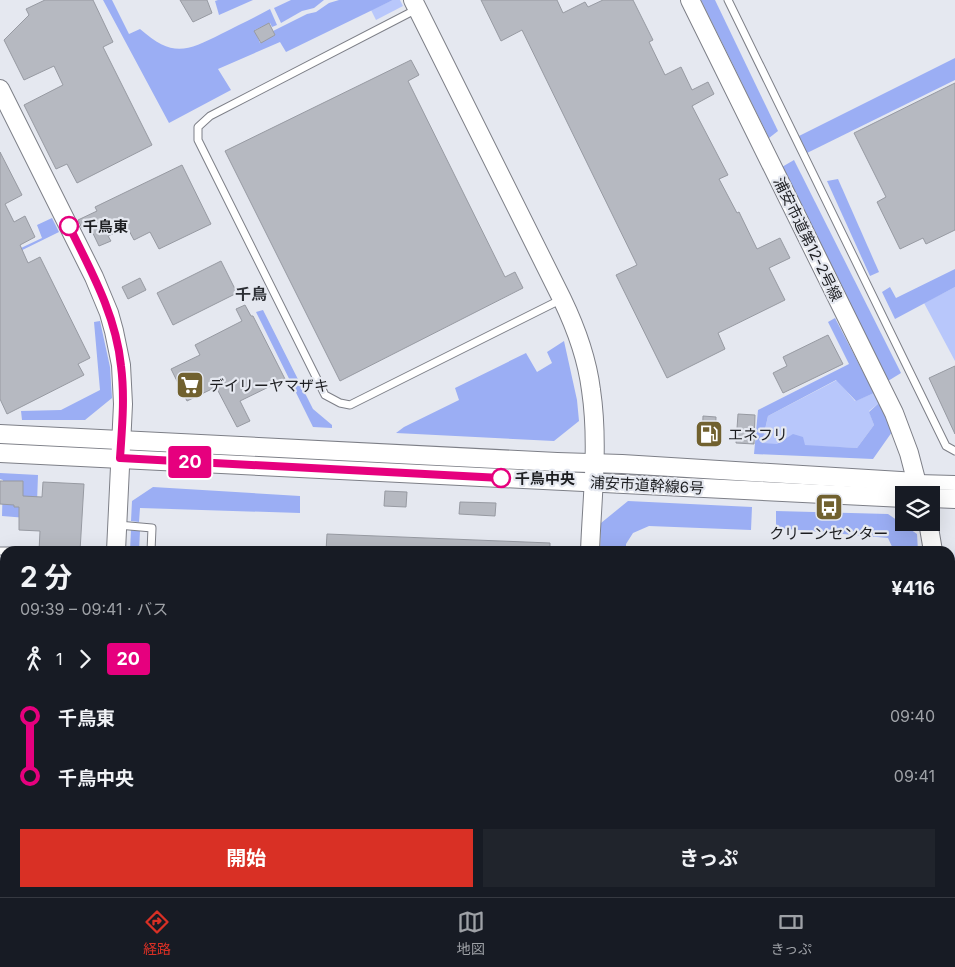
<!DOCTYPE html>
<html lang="ja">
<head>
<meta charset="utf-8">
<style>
  :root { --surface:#171b24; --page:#20242c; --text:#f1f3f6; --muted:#9ea1a6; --line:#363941; --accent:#d93025 }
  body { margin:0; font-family:Inter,"Noto Sans JP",sans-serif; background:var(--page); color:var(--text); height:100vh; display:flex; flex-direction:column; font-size:19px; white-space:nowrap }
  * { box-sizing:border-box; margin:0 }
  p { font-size:16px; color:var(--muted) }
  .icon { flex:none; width:28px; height:28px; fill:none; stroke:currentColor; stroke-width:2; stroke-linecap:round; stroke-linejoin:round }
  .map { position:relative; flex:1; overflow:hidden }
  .sheet { position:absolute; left:0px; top:546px; width:955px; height:351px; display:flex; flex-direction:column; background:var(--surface); border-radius:15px 15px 0 0; box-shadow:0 5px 20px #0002 }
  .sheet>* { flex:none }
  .badge { padding:0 10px; border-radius:4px; font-size:18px; line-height:32px }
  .buttons { position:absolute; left:895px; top:486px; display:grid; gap:10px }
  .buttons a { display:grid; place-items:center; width:45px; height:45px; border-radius:0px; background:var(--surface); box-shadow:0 5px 20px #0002; font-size:25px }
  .map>.badge { position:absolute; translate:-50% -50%; box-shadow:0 0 0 2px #fff }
  .legs { display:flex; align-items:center; gap:8px; height:55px; padding:0 20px; font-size:16px }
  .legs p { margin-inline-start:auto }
  .summary { display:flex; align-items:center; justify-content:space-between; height:85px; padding:0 20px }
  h1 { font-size:28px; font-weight:700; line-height:38px }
  .primary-button { display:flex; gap:10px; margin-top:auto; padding:10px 20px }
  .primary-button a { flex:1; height:58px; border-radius:0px; background:var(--accent); color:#fff; font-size:20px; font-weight:700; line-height:58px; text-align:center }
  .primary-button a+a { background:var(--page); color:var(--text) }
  ul { padding:0 20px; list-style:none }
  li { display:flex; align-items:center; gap:18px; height:60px; font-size:19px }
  li i { display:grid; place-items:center; width:8px; height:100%; margin:0 6px; background:currentColor }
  li i::after { content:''; width:12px; height:12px; margin:-6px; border:4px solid; border-radius:50%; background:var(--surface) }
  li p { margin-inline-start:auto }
  li:first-child i { background:linear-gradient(#0000 50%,currentColor 0) }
  li:last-child i { background:linear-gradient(currentColor 50%,#0000 0) }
  .tab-bar { display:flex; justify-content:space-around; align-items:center; height:70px; border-top:1px solid var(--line); background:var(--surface); font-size:14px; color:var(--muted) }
  .tab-bar a { display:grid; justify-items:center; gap:2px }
  .tab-bar .current { color:var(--accent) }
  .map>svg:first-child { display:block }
  .green { fill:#b8c7fb }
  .forest { fill:#9baef4 }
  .building { fill:#b6b9c1; stroke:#979aa2 }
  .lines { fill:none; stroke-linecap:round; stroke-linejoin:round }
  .service-casing { stroke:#7d7f87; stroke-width:9 }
  .minor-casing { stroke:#7d7f87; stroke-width:16 }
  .tertiary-casing { stroke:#7d7f87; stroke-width:20 }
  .service { stroke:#fff; stroke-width:7 }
  .minor { stroke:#fff; stroke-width:14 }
  .tertiary { stroke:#fff; stroke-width:18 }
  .line-1-casing { stroke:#fff; stroke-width:11 }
  .line-1 { stroke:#e6007e; stroke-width:8 }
  .stop-1-dot { fill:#fff; stroke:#e6007e; stroke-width:2.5 }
  .labels { text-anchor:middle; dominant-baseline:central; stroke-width:4.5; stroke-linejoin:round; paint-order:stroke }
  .stop-label { font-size:15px; font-weight:bold; fill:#1d1e21; stroke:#e5e8f0; text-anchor:start }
  .street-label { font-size:15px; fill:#1d1e21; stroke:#e5e8f0 }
  .poi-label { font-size:15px; fill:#1d1e21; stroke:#e5e8f0; text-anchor:start }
  .neighbourhood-label { font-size:16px; font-weight:bold; fill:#2d2f35; stroke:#e5e8f0 }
</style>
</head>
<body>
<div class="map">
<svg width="955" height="897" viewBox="0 0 955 897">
  <rect width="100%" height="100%" fill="#e5e8f0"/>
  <g class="green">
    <path d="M393 0H400L403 6 376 20 371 10Z"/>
    <path d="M955 287V361L924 303Z"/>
    <path d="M837 380 855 401 874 393 879 403 869 411 874 425 857 448 762 444 768 416Z"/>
    <path d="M366 460 449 461 506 470 368 464Z"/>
  </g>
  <g class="forest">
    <path d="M103 0H112L129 34 140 29C172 57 186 52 221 34 237 26 254 18 270 9L277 25 272 27 270 23 255 30 260 43 275 35 273 31 307 14 316 12 329 3 339 0H393L286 52 280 42 218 69 231 90 169 123Z"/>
    <path d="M218 0H253L219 15 215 1Z"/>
    <path d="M291 0H324L314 8 302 11 281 23 274 8Z"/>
    <path d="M701 0H715L778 131 769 138Z"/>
    <path d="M955 58V80L807 153 799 136Z"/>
    <path d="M794 160 901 373 888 381 782 167Z"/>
    <path d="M838 179 879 272 870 276 827 181Z"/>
    <path d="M52 218 59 232 0 261V258L42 238 37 225Z"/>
    <path d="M955 269V287L895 319 882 292 890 287 896 298Z"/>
    <path d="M263 310 313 409 332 425V428L313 427 256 312Z"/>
    <path d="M835 318 874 393 856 401 836 380 768 416 762 443 777 444 793 434 803 437 805 445 857 448 874 425 869 412 879 403 892 432 873 459 754 454 758 410 849 364 828 322Z"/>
    <path d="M100 321 110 367 112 398 85 420H22L21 411 61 410 100 390 94 322Z"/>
    <path d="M564 341 577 400 579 421 554 441 396 433 404 427 459 400 455 388 526 353 537 372 552 363 547 352Z"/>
    <path d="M0 473 38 475 36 530 27 518 2 516 3 480 0 479Z"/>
    <path d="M153 487 300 496V513L140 508 139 522 131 521 132 501Z"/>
    <path d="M628 501 752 507 751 530 649 526 633 533 626 544V551H600L601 523Z"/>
    <path d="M776 511 888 514 917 534 918 551H894L888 538 776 528Z"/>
    <path d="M131 530 140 531 139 551H130Z"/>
    <path d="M955 548V719L950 718Z"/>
    <path d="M950 735H955V897H941L942 893 950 892Z"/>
  </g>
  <g class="building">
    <path d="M45 0H93L113 42 103 47 152 145 77 183 67 164 56 169 24 105 63 85 54 66 24 80 4 40 29 15 26 9Z"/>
    <path d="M180 0H207L212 13 193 22Z"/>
    <path d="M481 0H557L563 13 585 2 588 7 603 0H633L653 40 649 42 665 75 681 67 692 90 708 82 714 94 692 106 728 175 719 179 737 213 739 212 757 249 780 238 790 258 769 268 785 300 718 333 725 349 667 378 616 275 637 265 522 30 501 41Z"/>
    <path d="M269 23 275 35 261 43 254 31Z"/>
    <path d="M411 60 419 75 408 81 505 277 515 272 523 288 340 381 225 151Z"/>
    <path d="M955 83V230L926 244 923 238 900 249 877 202 886 197 854 133Z"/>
    <path d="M0 152 22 195 5 204 14 222 25 216 35 237 20 245 28 263 40 257 90 358 78 364 84 375 7 414 0 399Z"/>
    <path d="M182 165 211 224 159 249 150 232 134 240 127 227 108 236 111 241 99 246 89 225 82 228 78 220 97 211 95 207Z"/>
    <path d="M221 261 237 293 173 325 157 293Z"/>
    <path d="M140 278 146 290 128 299 122 287Z"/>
    <path d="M245 305 251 316H253L285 379 240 401 250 421 237 427 216 387 187 401 171 369 200 355 195 345 242 321 236 309Z"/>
    <path d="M828 335 843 364 783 393 773 373 787 366 783 357Z"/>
    <path d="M955 366V434L929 378Z"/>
    <path d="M738 414 755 415 754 444 736 443Z"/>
    <path d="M703 416 716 417 715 445 702 444Z"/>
    <path d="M0 481H23V496L42 497 43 482 84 484 80 551H39L40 531 19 530V507H14V505L0 504Z"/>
    <path d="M385 491 407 492 406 507 384 506Z"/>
    <path d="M460 502 496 503 495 516 459 514Z"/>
    <path d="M327 534 550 543V551H326Z"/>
  </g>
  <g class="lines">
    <g class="service-casing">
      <g id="service">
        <path d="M728 0 946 446 955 451"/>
        <path d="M417 9 210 116 198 127V140L325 395 340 403 350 405 562 299"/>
        <path d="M118 525 152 528 151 551"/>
        <path d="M0 551H13"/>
        <path d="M151 551H164"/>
        <path d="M0 841 2 842 5 775"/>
        <path d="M53 897V893L99 895"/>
      </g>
    </g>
    <g class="minor-casing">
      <path id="minor" d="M917 482 955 483"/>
    </g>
    <g class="tertiary-casing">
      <g id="tertiary">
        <path d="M413 0 562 299C576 328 587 358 591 390 599 443 592 498 590 551"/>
        <path d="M690 0 894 413 909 453 920 495"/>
        <path d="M0 89 94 277 109 313 114 331 121 365 123 404 116 551"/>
        <path d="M0 434 557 462 622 464 917 482"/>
        <path d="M0 453 904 498"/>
        <path d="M931 498 955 499"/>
        <path d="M928 522 933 551"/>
        <path d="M100 897V892"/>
        <path d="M571 897V892"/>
        <path d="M921 897 922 892"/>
      </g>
    </g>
    <use href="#service" class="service"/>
    <use href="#minor" class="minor"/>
    <use href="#tertiary" class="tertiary"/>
  </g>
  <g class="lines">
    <g class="line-1-casing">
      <path id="line-1" d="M69 226C91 271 116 315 121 366 125 397 122 428 120 458L501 478"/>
    </g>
    <use href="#line-1" class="line-1"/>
  </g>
  <defs>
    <g id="supermarket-square" transform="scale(1.4375)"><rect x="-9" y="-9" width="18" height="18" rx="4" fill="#71612f" stroke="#e5e8f0"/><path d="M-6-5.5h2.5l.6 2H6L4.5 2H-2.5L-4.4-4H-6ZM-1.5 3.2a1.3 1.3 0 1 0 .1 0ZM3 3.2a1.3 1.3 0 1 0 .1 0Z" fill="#fff"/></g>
    <g id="fuel-square" transform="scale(1.4375)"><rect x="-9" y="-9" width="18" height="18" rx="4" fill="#71612f" stroke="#e5e8f0"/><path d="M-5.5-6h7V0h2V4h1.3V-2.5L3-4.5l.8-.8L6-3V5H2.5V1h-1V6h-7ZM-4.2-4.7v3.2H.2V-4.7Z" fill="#fff"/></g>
    <g id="bus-square" transform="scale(1.4375)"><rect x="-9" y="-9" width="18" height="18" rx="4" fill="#71612f" stroke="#e5e8f0"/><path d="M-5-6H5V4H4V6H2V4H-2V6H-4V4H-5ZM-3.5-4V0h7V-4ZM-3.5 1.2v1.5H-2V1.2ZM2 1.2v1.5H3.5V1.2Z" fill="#fff"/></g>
  </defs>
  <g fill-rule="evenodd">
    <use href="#supermarket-square" x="190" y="385"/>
    <use href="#fuel-square" x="709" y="434"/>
    <use href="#bus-square" x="829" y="507"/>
  </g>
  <g class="stop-1-dot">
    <circle cx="69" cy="226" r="9"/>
    <circle cx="501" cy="478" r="9"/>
  </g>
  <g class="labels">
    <g class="stop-label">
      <text x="83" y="226">千鳥東</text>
      <text x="515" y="478">千鳥中央</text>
    </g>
    <g class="street-label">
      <text transform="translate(808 239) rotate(64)">浦安市道第12-2号線</text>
      <text transform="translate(647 485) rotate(3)">浦安市道幹線6号</text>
    </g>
    <g class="poi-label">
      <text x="209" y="385">デイリーヤマザキ</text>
      <text x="728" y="434">エネフリ</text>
      <text x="829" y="533" text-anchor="middle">クリーンセンター</text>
    </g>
    <g class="neighbourhood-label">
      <text x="251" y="294">千鳥</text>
    </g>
  </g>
</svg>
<div class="buttons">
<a><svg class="icon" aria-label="layers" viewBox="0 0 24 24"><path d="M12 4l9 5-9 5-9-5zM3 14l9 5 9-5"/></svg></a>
</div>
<b class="badge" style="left:190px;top:462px;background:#e6007e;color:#fff">20</b>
<section class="sheet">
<div class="summary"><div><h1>2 分</h1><p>09:39 – 09:41 · バス</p></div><b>¥416</b></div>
<div class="legs"><svg class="icon" aria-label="walk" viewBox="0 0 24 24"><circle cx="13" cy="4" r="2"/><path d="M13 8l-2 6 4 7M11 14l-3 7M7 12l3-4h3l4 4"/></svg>1<svg class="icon" aria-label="forward" viewBox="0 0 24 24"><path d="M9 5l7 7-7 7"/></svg><b class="badge" style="background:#e6007e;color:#fff">20</b></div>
<ul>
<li><i style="color:#e6007e"></i><b>千鳥東</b><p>09:40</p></li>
<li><i style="color:#e6007e"></i><b>千鳥中央</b><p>09:41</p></li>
</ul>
<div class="primary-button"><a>開始</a><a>きっぷ</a></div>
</section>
</div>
<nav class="tab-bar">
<a class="current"><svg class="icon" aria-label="directions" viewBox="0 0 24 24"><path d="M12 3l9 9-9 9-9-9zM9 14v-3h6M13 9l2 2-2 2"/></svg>経路</a>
<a><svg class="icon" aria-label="map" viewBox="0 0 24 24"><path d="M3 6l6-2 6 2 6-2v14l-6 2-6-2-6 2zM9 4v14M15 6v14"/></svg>地図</a>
<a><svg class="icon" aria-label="tickets" viewBox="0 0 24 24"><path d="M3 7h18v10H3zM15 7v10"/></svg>きっぷ</a>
</nav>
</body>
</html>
